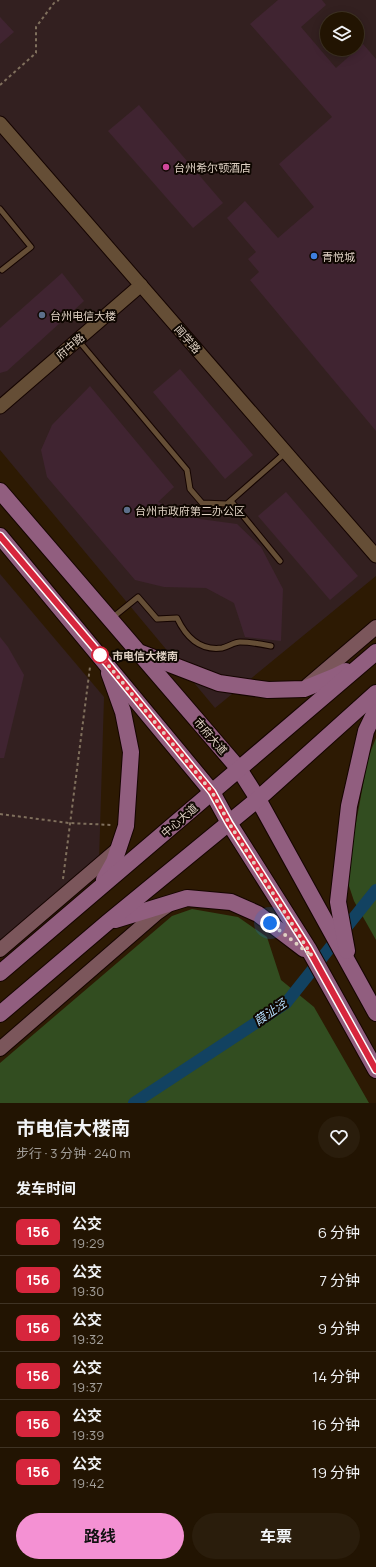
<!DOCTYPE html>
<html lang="zh">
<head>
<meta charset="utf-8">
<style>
  :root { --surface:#221402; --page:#2a1d0c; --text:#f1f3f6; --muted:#a29e99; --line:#3f3324; --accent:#f491d3 }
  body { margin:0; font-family:Manrope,"Noto Sans SC",sans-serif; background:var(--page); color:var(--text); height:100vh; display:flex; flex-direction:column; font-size:15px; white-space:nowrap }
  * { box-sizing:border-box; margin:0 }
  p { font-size:13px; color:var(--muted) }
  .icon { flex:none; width:22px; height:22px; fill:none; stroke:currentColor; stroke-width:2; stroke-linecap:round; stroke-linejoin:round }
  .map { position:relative; height:1103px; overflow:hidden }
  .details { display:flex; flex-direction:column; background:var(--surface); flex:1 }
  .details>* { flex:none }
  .badge { padding:0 8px; border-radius:6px; font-size:14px; line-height:26px }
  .tools { position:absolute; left:320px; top:12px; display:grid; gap:8px }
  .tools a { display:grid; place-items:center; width:44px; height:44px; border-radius:50%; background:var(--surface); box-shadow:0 2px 10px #0003,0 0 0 1px var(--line); font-size:20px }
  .you { position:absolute; width:20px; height:20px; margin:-10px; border:3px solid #fff; border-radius:50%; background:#1a73e8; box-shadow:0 0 0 6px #1a73e833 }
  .map>.badge { position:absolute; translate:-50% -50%; box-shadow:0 0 0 2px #fff }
  h2 { padding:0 16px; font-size:15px; line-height:36px }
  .round { display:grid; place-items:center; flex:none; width:42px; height:42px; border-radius:21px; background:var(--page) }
  .head { display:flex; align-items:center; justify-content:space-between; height:68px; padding:0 16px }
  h1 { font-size:19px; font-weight:700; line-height:30px }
  .primary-button { display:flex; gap:8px; margin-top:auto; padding:8px 16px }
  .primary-button a { flex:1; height:46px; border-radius:24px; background:var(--accent); color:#111; font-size:16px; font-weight:700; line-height:46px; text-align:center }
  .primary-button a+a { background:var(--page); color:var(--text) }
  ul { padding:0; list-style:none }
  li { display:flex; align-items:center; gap:12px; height:48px; padding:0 16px; border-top:1px solid var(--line) }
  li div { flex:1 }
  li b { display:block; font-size:15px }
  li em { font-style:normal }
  li .badge { min-width:44px; font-weight:700; text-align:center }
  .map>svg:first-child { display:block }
  .commercial { fill:#332020; fill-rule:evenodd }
  .green { fill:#324d20 }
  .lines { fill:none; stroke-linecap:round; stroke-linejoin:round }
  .canal { stroke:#124261; stroke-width:12 }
  .building { fill:#402431 }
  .service-casing { stroke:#150400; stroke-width:7 }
  .tertiary-casing { stroke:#150400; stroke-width:15 }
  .secondary-casing { stroke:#150400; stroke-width:16 }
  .primary-casing { stroke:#150400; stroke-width:18 }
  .path { stroke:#80705d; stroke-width:2; stroke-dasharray:3 3; stroke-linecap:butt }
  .service { stroke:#654e36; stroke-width:5 }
  .tertiary { stroke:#654e36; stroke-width:13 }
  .secondary { stroke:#7b565b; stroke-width:14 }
  .primary { stroke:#915e7f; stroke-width:16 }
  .line-casing { stroke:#fff; stroke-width:9 }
  .line { stroke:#d7263d; stroke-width:6 }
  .walk { stroke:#dfd1c3; stroke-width:4; stroke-dasharray:0 7.2 }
  .hotel-dot { fill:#d1479c; stroke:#0f0701; stroke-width:1.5 }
  .shop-dot { fill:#3f7fe0; stroke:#0f0701; stroke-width:1.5 }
  .service-dot { fill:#5c6f8a; stroke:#0f0701; stroke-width:1.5 }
  .stop-dot { fill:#fff; stroke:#d7263d; stroke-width:2 }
  .labels { text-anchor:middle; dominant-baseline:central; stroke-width:4; stroke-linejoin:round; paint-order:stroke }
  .poi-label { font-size:11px; fill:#dfd1c3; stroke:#0f0701; text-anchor:start }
  .street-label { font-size:11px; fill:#dfd1c3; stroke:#0f0701 }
  .stop-label { font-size:11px; font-weight:bold; fill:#dfd1c3; stroke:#0f0701; text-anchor:start }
  .water-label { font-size:12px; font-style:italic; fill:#b5ddfd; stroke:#0f0701 }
</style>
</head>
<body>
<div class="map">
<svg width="376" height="1103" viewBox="0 0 376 1103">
  <rect width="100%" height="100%" fill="#2d1a03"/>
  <g class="commercial">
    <path d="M0 0H376V576L215 708 0 450ZM327 19H357V49H327Z"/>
    <path d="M0 574 104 697 99 861 0 945Z"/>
  </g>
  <g class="green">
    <path d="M376 738V940L354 901 346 877 368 758Z"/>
    <path d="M192 909 238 917 267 937 281 980 314 1007 369 1103H0V1063L172 916Z"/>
  </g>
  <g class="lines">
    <path class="canal" d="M134 1103 286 1003 376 890"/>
  </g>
  <g class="building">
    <path d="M278 0H322L326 5 301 27 336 68 363 44 376 59V431L250 280 259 272 248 259 256 252 227 218 245 201 278 238 314 207 279 164 332 117 250 24Z"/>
    <path d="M0 17 14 32 0 44Z"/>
    <path d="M139 105 223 203 193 228 108 131Z"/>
    <path d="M62 273 84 301 28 352 7 371 0 373V328Z"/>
    <path d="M180 369 253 455 225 479 153 392Z"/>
    <path d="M90 386 174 487 158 502 200 519 237 524 261 547 283 589 281 641 245 637 234 603 206 588 164 587 135 580 47 477 41 450 52 425Z"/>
    <path d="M286 492 358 576 330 600 258 516Z"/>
    <path d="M0 637 8 647 24 675 4 758H0Z"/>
  </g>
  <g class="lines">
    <g class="service-casing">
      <g id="service">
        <path d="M0 209 31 247 2 270"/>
        <path d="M78 340 187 470 190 489 202 503 227 504 285 453"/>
        <path d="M231 501 280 561"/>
        <path d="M112 618 138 597 157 619 177 618C186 637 200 651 222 648 228 647 234 642 240 642 250 642 261 644 271 646"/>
      </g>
    </g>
    <g class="tertiary-casing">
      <g id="tertiary">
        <path d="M0 123 376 556"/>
        <path d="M0 407 141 285"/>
      </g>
    </g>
    <g class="secondary-casing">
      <g id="secondary">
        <path d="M308 685 376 627"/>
        <path d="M0 950 118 849"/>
        <path d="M0 1049 157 913 167 906"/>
      </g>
    </g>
    <g class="primary-casing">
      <g id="primary">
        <path d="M0 491 239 769 258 799 376 1013"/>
        <path d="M0 536 212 792 229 823 308 948 376 1070"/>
        <path d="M141 653 219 683 268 690 304 689 336 676 346 671"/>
        <path d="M104 880 114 862 126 826 131 752 123 712 109 673"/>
        <path d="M115 920 187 898 231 902 258 914 304 949"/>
        <path d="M347 951 338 902 349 806 366 731 376 710"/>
        <path d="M0 973 376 652"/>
        <path d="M0 1014 108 922 258 799 376 693"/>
      </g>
    </g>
    <g class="path">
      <path d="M0 85 36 53V27L54 3 59 0"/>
      <path d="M0 814 69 823 112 825"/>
      <path d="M63 879 90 667"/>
    </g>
    <use href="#service" class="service"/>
    <use href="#tertiary" class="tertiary"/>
    <use href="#secondary" class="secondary"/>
    <use href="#primary" class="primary"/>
  </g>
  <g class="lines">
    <g class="line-casing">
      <path id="line" d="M0 536 93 646 212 792 229 823 308 948 376 1070"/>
    </g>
    <use href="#line" class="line"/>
    <path class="walk" d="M100 655 212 792 229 823 312 956 270 923"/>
  </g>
  <circle class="hotel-dot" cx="166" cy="167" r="4"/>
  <circle class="shop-dot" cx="314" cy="256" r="4"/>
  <g class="service-dot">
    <circle cx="42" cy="315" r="4"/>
    <circle cx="127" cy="510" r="4"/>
  </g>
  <circle class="stop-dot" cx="100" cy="655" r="8"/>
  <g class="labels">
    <g class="poi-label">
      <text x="174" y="167">台州希尔顿酒店</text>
      <text x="322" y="256">青悦城</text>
      <text x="50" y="315">台州电信大楼</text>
      <text x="135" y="510">台州市政府第二办公区</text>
    </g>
    <g class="street-label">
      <text transform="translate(188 339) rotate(49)">闻学路</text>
      <text transform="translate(70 346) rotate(-41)">府中路</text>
      <text transform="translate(211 736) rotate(49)">市府大道</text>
      <text transform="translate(179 820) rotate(-41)">中心大道</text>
    </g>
    <g class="stop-label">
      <text x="112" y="655">市电信大楼南</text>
    </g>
    <g class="water-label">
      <text transform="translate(270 1012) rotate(-35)">葭沚泾</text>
    </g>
  </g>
</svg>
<div class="tools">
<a><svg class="icon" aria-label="layers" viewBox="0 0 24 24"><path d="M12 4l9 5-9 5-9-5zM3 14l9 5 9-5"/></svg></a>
</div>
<div class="you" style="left:270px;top:923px"></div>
</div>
<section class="details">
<div class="head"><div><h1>市电信大楼南</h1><p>步行 · 3 分钟 · 240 m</p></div><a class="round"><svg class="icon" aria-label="heart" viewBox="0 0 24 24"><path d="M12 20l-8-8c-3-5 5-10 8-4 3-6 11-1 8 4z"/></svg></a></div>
<h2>发车时间</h2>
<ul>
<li><span class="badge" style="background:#d7263d;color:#fff">156</span><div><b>公交</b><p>19:29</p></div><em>6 分钟</em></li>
<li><span class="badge" style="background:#d7263d;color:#fff">156</span><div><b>公交</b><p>19:30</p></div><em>7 分钟</em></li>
<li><span class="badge" style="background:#d7263d;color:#fff">156</span><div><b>公交</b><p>19:32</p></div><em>9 分钟</em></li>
<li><span class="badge" style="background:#d7263d;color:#fff">156</span><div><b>公交</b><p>19:37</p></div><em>14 分钟</em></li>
<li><span class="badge" style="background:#d7263d;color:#fff">156</span><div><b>公交</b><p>19:39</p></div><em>16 分钟</em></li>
<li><span class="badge" style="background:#d7263d;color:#fff">156</span><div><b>公交</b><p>19:42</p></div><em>19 分钟</em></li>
</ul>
<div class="primary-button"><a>路线</a><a>车票</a></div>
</section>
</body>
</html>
